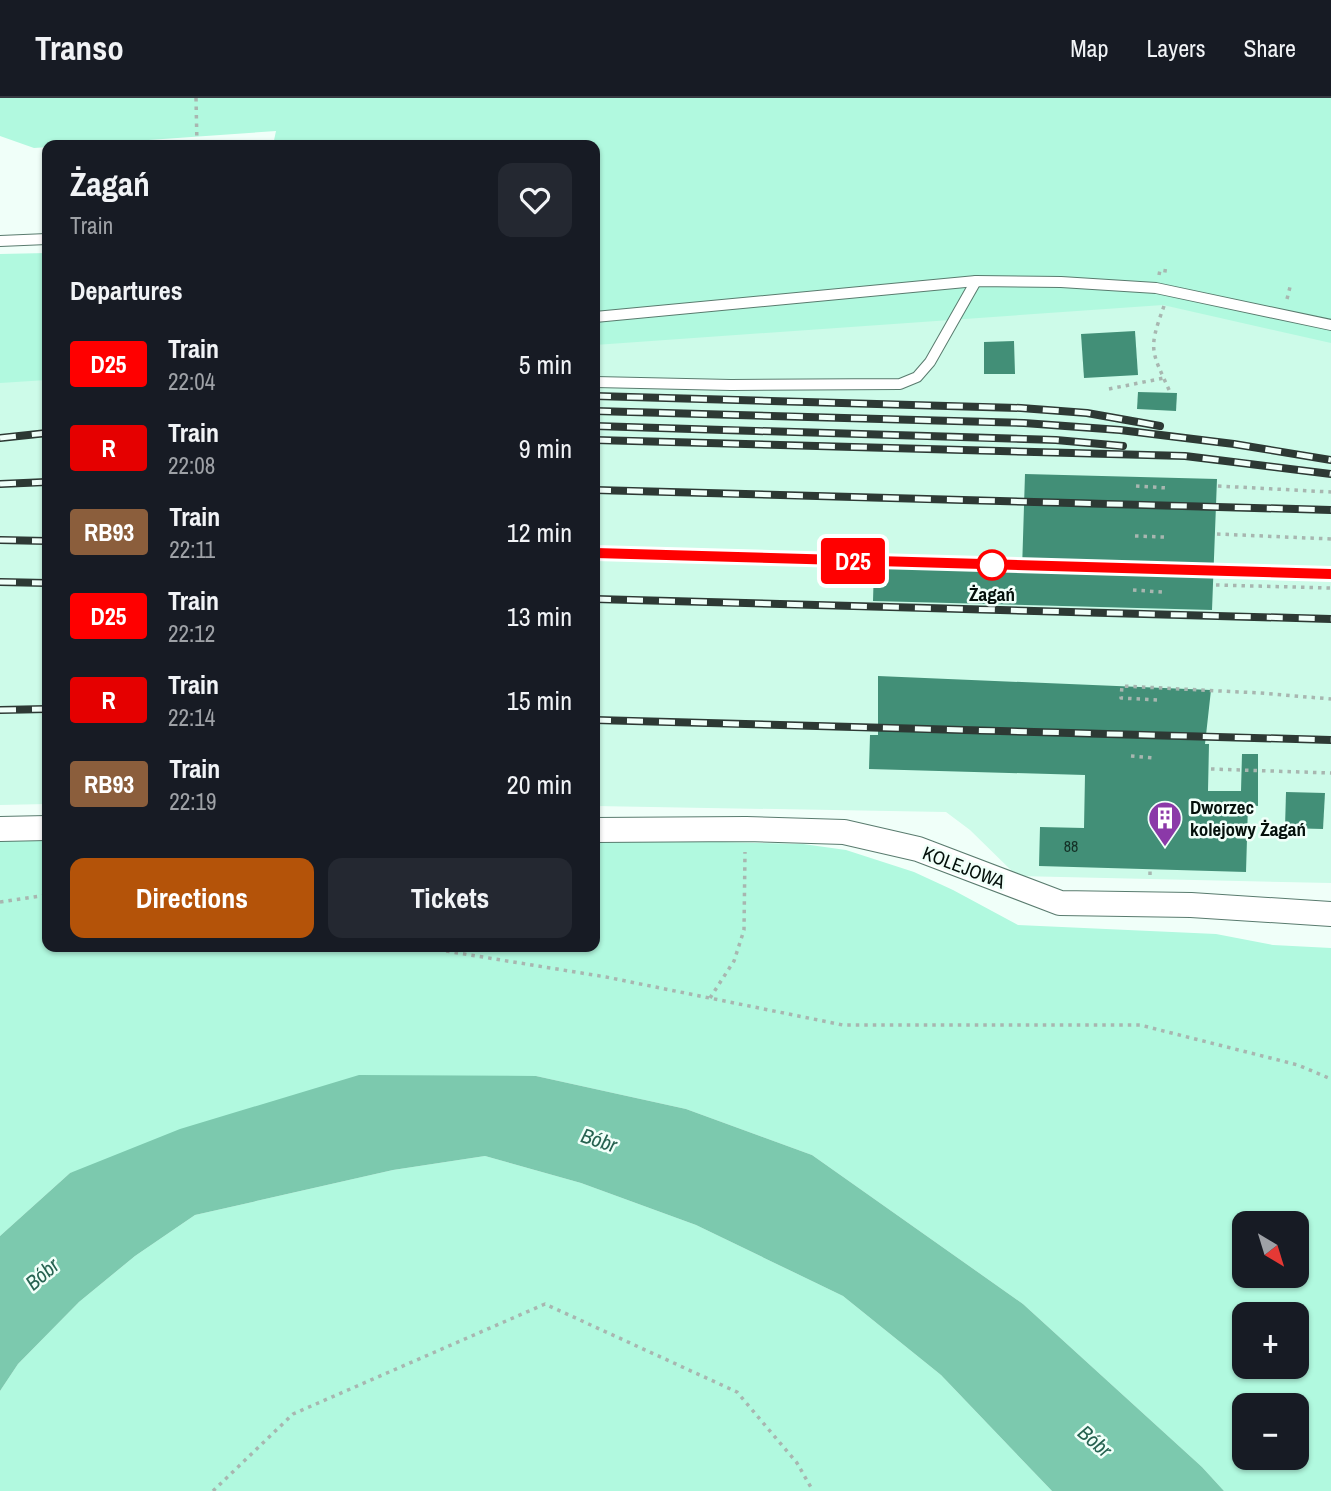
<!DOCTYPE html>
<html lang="en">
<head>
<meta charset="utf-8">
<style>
  :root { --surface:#171b24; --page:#242831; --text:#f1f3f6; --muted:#9ea1a6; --line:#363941; --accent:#b45309 }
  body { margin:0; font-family:"Archivo Narrow",sans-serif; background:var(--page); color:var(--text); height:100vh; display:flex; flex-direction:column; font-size:26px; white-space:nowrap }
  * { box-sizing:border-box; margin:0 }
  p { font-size:23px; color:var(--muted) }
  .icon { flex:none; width:38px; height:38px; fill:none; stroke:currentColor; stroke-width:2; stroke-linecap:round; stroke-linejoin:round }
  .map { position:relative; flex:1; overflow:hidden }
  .drawer { position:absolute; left:42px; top:42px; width:558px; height:812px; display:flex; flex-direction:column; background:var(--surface); border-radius:14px; box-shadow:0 2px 5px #0004 }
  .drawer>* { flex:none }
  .badge { padding:0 14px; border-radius:5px; font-size:24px; line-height:46px }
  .needle { width:46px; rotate:142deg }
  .fabs { position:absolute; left:1232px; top:1113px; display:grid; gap:14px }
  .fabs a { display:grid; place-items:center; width:77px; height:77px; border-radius:14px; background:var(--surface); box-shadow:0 2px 5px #0004; font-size:35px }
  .map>.badge { position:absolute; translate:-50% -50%; box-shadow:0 0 0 4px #fff }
  h2 { padding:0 28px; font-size:26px; line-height:63px }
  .round { display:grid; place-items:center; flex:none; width:74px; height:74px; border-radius:14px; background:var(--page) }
  .headline { display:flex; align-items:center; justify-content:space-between; height:119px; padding:0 28px }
  h1 { font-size:33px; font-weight:800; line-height:52px }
  .cta { display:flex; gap:14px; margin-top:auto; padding:14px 28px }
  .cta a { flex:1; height:80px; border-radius:14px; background:var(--accent); color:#fff; font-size:28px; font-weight:800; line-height:80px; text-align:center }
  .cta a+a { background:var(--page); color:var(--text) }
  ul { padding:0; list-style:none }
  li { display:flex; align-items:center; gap:21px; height:84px; padding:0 28px }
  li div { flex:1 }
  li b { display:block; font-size:26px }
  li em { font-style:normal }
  li .badge { min-width:77px; font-weight:700; text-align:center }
  header { display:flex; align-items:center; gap:42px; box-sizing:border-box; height:98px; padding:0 35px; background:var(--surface); border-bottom:2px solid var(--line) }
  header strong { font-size:33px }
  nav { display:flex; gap:38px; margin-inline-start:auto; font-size:24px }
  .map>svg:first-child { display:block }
  .built { fill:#cdfbe9 }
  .green { fill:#b1f9df; fill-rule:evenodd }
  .water { fill:#7cc9ae }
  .building { fill:#428f77 }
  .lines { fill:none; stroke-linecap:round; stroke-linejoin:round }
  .service-casing { stroke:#597b6e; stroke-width:12 }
  .tertiary-casing { stroke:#597b6e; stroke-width:26 }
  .path { stroke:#a8b6b0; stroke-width:3.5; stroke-dasharray:3.5 5; stroke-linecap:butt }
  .service { stroke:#fff; stroke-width:10 }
  .tertiary { stroke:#fff; stroke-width:24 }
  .rail-casing { stroke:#2d3934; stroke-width:8 }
  .rail { stroke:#f0fff9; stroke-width:5; stroke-dasharray:16; stroke-linecap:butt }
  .line-casing { stroke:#fff; stroke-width:16 }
  .line { stroke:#f00; stroke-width:10 }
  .stop-dot { fill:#fff; stroke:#f00; stroke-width:3.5 }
  .labels { text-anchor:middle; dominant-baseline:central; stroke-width:5; stroke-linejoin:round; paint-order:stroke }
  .number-label { font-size:16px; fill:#143026 }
  .stop-label { font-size:19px; font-weight:bold; fill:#04100b; stroke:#f0fff9 }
  .poi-label { font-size:19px; font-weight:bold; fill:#04100b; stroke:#f0fff9; text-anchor:start }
  .street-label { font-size:19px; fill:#04100b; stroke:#f0fff9 }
  .water-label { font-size:21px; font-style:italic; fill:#266250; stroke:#f0fff9 }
</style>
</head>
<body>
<header>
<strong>Transo</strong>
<nav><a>Map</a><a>Layers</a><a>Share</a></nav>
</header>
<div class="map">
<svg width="1331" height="1393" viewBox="0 0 1331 1393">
  <rect width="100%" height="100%" fill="#f0fff9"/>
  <g class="built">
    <path d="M1144 199 1331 237V785L1017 778 970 732 946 714 595 708V238Z"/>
    <path d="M47 277V706L0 707V281Z"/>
  </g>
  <g class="green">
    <path d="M0 0H1331V245L1163 207 595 247V47H273L276 33 34 50 0 38Z"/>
    <path d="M47 155V282L0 285V156Z"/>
    <path d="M47 736V849H595V741L803 746 846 752 914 774 953 792 1018 827 1216 836 1273 847 1331 850V1393H1224L1202 1369 1023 1206 812 1057 686 1011 536 978 70 1075 0 1138V738ZM1244 1125H1297V1178H1244ZM1244 1216H1297V1269H1244ZM1244 1307H1297V1360H1244Z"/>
    <path d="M485 1058 581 1085 696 1127 843 1198 941 1277 1052 1393H0V1293L18 1266 79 1204 135 1158 195 1117 393 1072Z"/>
  </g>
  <path class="water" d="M359 977 536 978 686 1011 812 1057 1023 1206 1202 1369 1224 1393H1052L941 1277 843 1198 696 1127 581 1085 485 1058 393 1072 195 1117 135 1158 79 1204 18 1266 0 1293V1138L70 1075 180 1031Z"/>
  <g class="building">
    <path d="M1135 233 1138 277 1084 280 1081 236Z"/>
    <path d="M1014 243 1015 276H984V244Z"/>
    <path d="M1138 294 1177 295 1176 313 1137 311Z"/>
    <path d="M1025 376 1217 381 1212 512 873 503 874 468 1022 472Z"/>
    <path d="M878 578 1211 592 1205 646H1209L1208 693H1241L1242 656H1258V708L1248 707 1246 774 1039 768 1040 729 1084 730 1085 677 869 671 870 637H878Z"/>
    <path d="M1286 694 1325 695 1323 731 1285 730Z"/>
  </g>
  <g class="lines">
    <g class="service-casing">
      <g id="service">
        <path d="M0 143 47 141"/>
        <path d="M595 219 976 183 1061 184 1156 190 1331 227"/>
        <path d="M595 284 731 287 900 286 917 279 930 264 976 183"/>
      </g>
    </g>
    <g class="tertiary-casing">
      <g id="tertiary">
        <path d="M0 731 47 730"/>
        <path d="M595 732 746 731 844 734 918 751 1060 805 1191 807 1331 816"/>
      </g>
    </g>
    <g class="path">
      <path d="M196 0 197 47"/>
      <path d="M1159 177 1160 172 1167 173"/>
      <path d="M1287 201 1290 189"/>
      <path d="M1164 208C1148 252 1151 252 1170 294"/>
      <path d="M1109 291 1164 280"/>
      <path d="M1136 388 1167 390"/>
      <path d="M1218 388 1331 394"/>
      <path d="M1217 436 1331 441"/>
      <path d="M1135 438 1164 439"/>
      <path d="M1216 487 1331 490"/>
      <path d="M1133 492 1162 494"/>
      <path d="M1157 602 1121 600 1122 588 1260 595 1331 601"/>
      <path d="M1131 658 1155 660"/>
      <path d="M1211 671 1331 675"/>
      <path d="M1150 777V771"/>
      <path d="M0 804 47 797"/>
      <path d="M421 849 606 879 843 927H1140L1298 967 1331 981"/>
      <path d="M710 900 734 863 744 832 745 754"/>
      <path d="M213 1393 293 1316 545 1206 737 1294 797 1365 813 1393"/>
    </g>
    <use href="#service" class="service"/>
    <use href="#tertiary" class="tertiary"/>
    <g class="rail-casing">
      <g id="rail">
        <path d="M595 298 1021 310 1087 315 1160 328"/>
        <path d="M595 313 1024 325 1120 332 1234 346 1331 362"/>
        <path d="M595 328 1056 342 1123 348"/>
        <path d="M0 340 47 335"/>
        <path d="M595 342 1185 358 1331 376"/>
        <path d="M0 386 47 384"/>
        <path d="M595 392 1331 412"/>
        <path d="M0 442 47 443"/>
        <path d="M595 455 1331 476"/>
        <path d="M0 484 47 485"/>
        <path d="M595 501 1331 521"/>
        <path d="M0 612 47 611"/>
        <path d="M595 622 1331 642"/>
      </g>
    </g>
    <use href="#rail" class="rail"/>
  </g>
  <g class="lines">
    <g class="line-casing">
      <path id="line" d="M595 455 1331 476"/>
    </g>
    <use href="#line" class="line"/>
  </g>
  <defs>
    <g id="building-pin" transform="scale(1.75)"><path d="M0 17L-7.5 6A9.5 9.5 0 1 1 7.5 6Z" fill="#8b39a8" stroke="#f0fff9"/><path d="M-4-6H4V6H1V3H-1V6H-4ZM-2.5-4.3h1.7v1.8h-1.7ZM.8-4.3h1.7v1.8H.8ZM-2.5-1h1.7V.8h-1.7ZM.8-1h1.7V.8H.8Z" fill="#fff"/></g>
  </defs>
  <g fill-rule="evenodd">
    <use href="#building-pin" x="1165" y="720"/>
  </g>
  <circle class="stop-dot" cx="992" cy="467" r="14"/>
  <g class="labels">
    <g class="number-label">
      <text x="1071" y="748">88</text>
    </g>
    <g class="stop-label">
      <text x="992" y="496">Żagań</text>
    </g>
    <g class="poi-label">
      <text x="1190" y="709">Dworzec<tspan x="1190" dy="22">kolejowy Żagań</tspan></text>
    </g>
    <g class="street-label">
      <text transform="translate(964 769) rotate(21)">KOLEJOWA</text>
    </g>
    <g class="water-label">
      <text transform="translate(599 1042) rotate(18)">Bóbr</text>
      <text transform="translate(42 1176) rotate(-41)">Bóbr</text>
      <text transform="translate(1095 1343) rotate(41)">Bóbr</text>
    </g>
  </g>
</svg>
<div class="fabs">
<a><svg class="needle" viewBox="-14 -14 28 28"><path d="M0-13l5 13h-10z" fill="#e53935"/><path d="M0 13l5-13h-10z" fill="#9ea1a6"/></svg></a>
<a>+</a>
<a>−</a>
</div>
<b class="badge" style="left:853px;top:463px;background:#f00;color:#fff">D25</b>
<section class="drawer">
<div class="headline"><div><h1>Żagań</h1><p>Train</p></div><a class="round"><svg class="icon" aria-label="heart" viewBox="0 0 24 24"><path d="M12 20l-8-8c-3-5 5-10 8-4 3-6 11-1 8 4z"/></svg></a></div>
<h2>Departures</h2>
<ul>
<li><span class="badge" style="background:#f00;color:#fff">D25</span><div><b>Train</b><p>22:04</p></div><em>5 min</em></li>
<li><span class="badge" style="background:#e50000;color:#fff">R</span><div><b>Train</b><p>22:08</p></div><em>9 min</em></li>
<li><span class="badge" style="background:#8b5e3c;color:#fff">RB93</span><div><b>Train</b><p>22:11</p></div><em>12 min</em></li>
<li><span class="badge" style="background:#f00;color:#fff">D25</span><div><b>Train</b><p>22:12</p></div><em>13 min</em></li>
<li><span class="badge" style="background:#e50000;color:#fff">R</span><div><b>Train</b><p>22:14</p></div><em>15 min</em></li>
<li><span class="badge" style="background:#8b5e3c;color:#fff">RB93</span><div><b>Train</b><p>22:19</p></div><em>20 min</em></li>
</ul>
<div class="cta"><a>Directions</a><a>Tickets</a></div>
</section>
</div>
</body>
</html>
